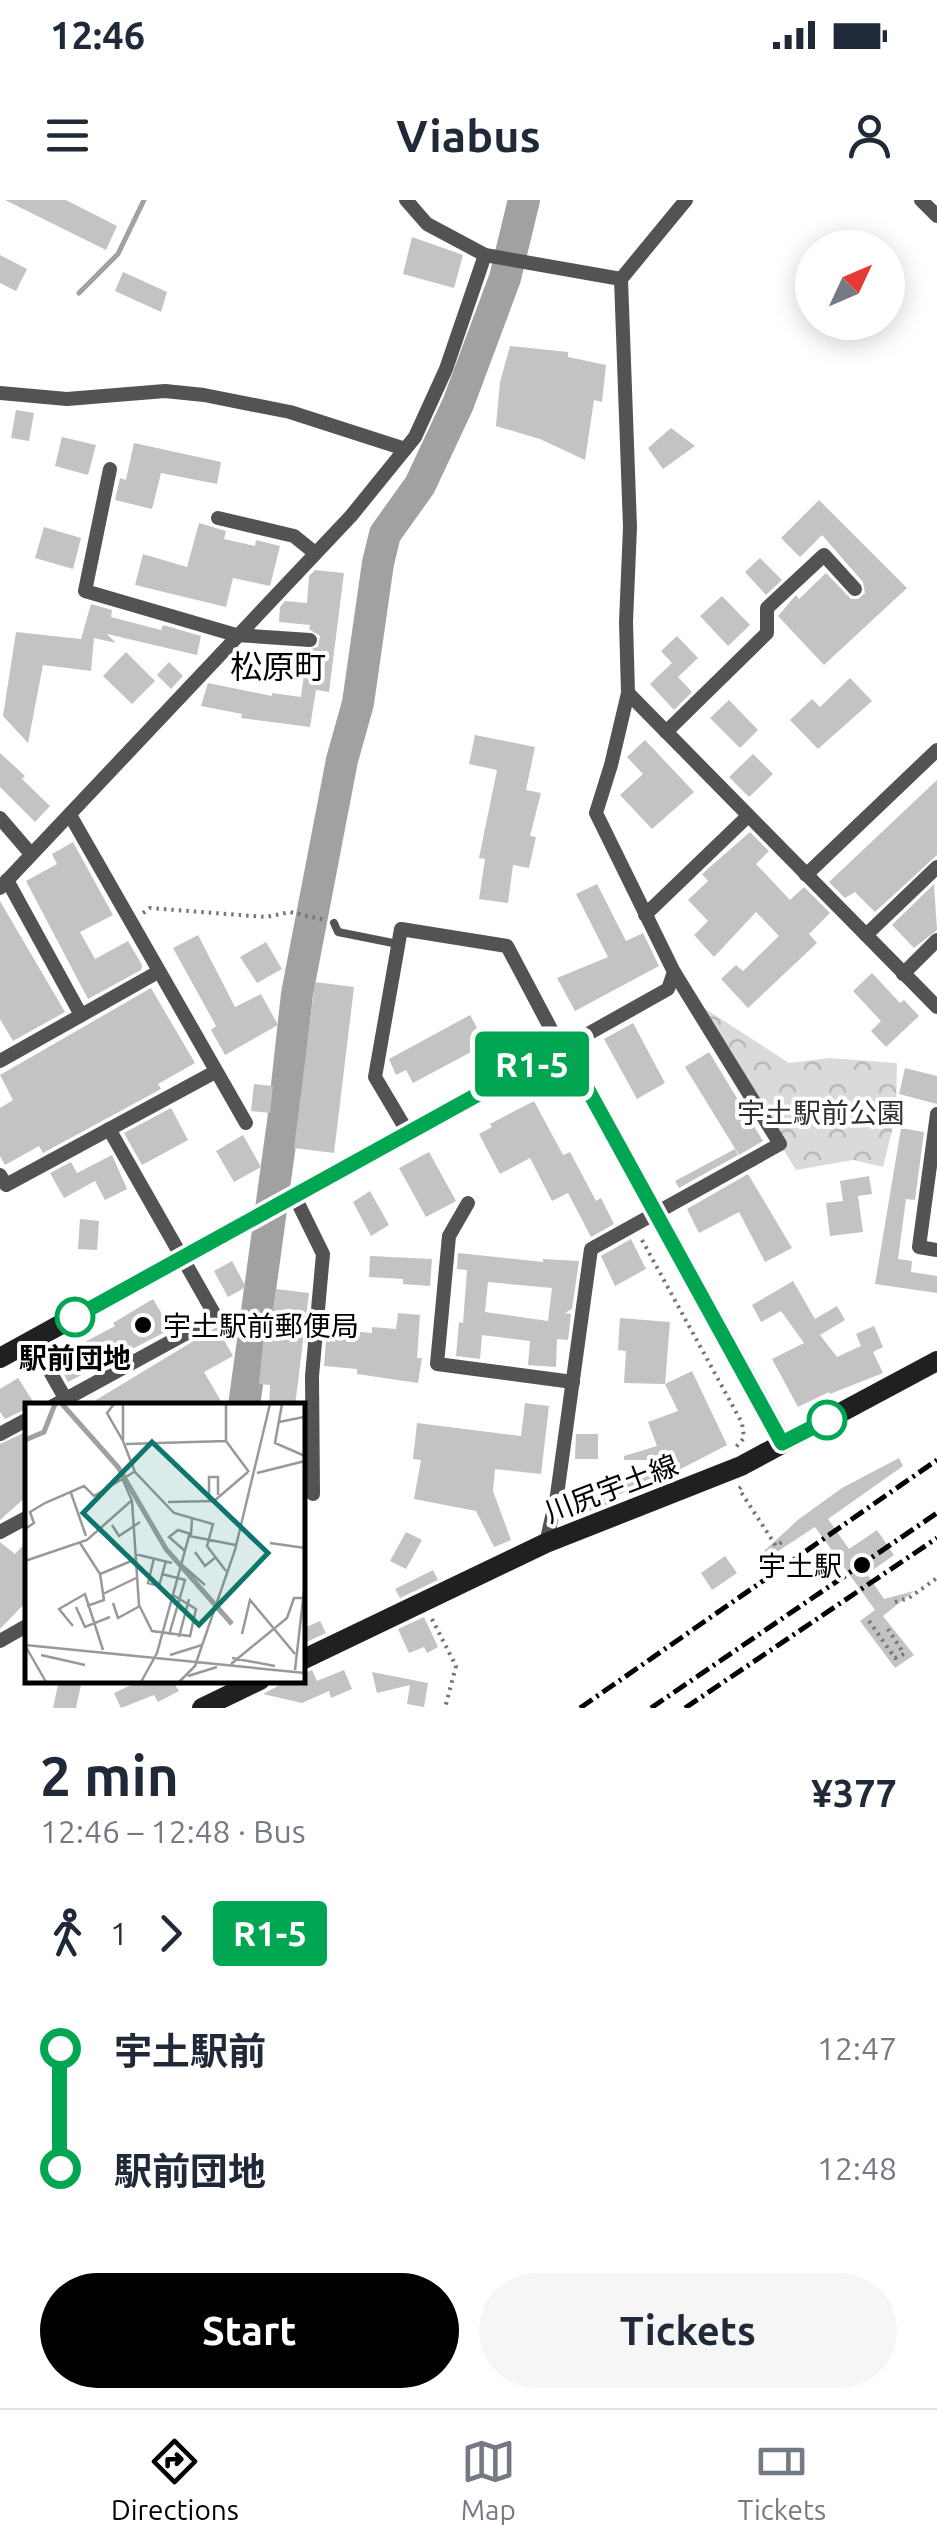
<!DOCTYPE html>
<html lang="en">
<head>
<meta charset="utf-8">
<style>
  :root { --surface:#fff; --page:#f6f6f7; --text:#1f2937; --muted:#747a83; --line:#e0e1e3; --accent:#000 }
  body { margin:0; font-family:Ubuntu,"Noto Sans JP",sans-serif; background:var(--page); color:var(--text); height:100vh; display:flex; flex-direction:column; font-size:38px; white-space:nowrap }
  * { box-sizing:border-box; margin:0 }
  p { font-size:32px; color:var(--muted) }
  .icon { flex:none; width:55px; height:55px; fill:none; stroke:currentColor; stroke-width:2; stroke-linecap:round; stroke-linejoin:round }
  .map { position:relative; height:1508px; overflow:hidden }
  .drawer { display:flex; flex-direction:column; background:var(--surface); flex:1 }
  .drawer>* { flex:none }
  .badge { padding:0 20px; border-radius:8px; font-size:35px; line-height:65px }
  .needle { width:65px; rotate:46deg }
  .controls { position:absolute; left:795px; top:30px; display:grid; gap:20px }
  .controls a { display:grid; place-items:center; width:110px; height:110px; border-radius:50%; background:var(--surface); box-shadow:0 5px 25px #0003; font-size:50px }
  .map>.badge { position:absolute; translate:-50% -50%; box-shadow:0 0 0 5px #fff }
  .legs { display:flex; align-items:center; gap:15px; height:110px; padding:0 40px; font-size:32px }
  .legs p { margin-inline-start:auto }
  .headline { display:flex; align-items:center; justify-content:space-between; height:170px; padding:0 40px }
  h1 { font-size:55px; font-weight:600; line-height:75px }
  .button { display:flex; gap:20px; margin-top:auto; padding:20px 40px }
  .button a { flex:1; height:115px; border-radius:60px; background:var(--accent); color:#fff; font-size:40px; font-weight:600; line-height:115px; text-align:center }
  .button a+a { background:var(--page); color:var(--text) }
  ul { padding:0 40px; list-style:none }
  li { display:flex; align-items:center; gap:35px; height:120px; font-size:38px }
  li i { display:grid; place-items:center; width:15px; height:100%; margin:0 12px; background:currentColor }
  li i::after { content:''; width:25px; height:25px; margin:-12px; border:8px solid; border-radius:50%; background:var(--surface) }
  li p { margin-inline-start:auto }
  li:first-child i { background:linear-gradient(#0000 50%,currentColor 0) }
  li:last-child i { background:linear-gradient(currentColor 50%,#0000 0) }
  .status { display:flex; justify-content:space-between; align-items:center; height:70px; padding:0 50px; background:var(--surface); direction:ltr }
  .status svg { height:28px; fill:currentColor }
  header { display:flex; justify-content:space-between; align-items:center; height:130px; padding:0 40px; background:var(--surface); font-size:45px; font-weight:600 }
  .tabs { display:flex; justify-content:space-around; align-items:center; height:140px; border-top:2px solid var(--line); background:var(--surface); font-size:28px; color:var(--muted) }
  .tabs a { display:grid; justify-items:center; gap:5px }
  .tabs .active { color:var(--accent) }
  .map>svg:first-child { display:block }
  .park { fill:url(#park-crowns) }
  .lines { fill:none; stroke-linecap:round; stroke-linejoin:round }
  .stream { stroke:#a1a1a1; stroke-width:5 }
  .river { stroke:#a1a1a1; stroke-width:32 }
  .building { fill:#c3c3c3; fill-rule:evenodd }
  .path { stroke:#757575; stroke-width:4; stroke-dasharray:2.5 5; stroke-linecap:butt }
  .lane { stroke:#535353; stroke-width:8 }
  .street { stroke:#535353; stroke-width:14 }
  .secondary { stroke:#202020; stroke-width:20 }
  .rail { stroke:#000; stroke-width:5; stroke-dasharray:15 5 2.5 5; stroke-linecap:butt }
  .line-1-casing { stroke:#fff; stroke-width:22 }
  .line-1 { stroke:#00a651; stroke-width:15 }
  .stop-1-dot { fill:#fff; stroke:#00a651; stroke-width:5 }
  .poi-dot { fill:#000; stroke:#fff; stroke-width:4 }
  .labels { text-anchor:middle; dominant-baseline:central; stroke-width:8; stroke-linejoin:round; paint-order:stroke }
  .park-label { font-size:28px; fill:#313131; stroke:#fff }
  .poi-label { font-size:28px; fill:#000; stroke:#fff; text-anchor:start }
  .stop-label { font-size:28px; font-weight:bold; fill:#000; stroke:#fff }
  .street-label { font-size:28px; fill:#000; stroke:#fff }
  .quarter-label { font-size:32px; fill:#000; stroke:#fff }
  .inset-river { fill:none; stroke:#a1a1a1; stroke-width:5 }
  .inset-road { fill:none; stroke:#999; stroke-width:2.5 }
  .view { fill:#0f766e; fill-opacity:0.15; stroke:#0f766e; stroke-width:5 }
  .inset-edge { fill:none; stroke:#000; stroke-width:5 }
</style>
</head>
<body>
<div class="status"><b>12:46</b><svg viewBox="0 0 49 12"><path d="M0 12V9h3v3zM5 12V6h3v6zM10 12V3h3v9zM15 12V0h3v12zM26 1h20v11H26zM47 4h2v5h-2z"/></svg></div>
<header><svg class="icon" aria-label="menu" viewBox="0 0 24 24"><path d="M4 6h16M4 12h16M4 18h16"/></svg>Viabus<svg class="icon" aria-label="person" viewBox="0 0 24 24"><circle cx="12" cy="8" r="4"/><path d="M4 21q1-7 8-7t8 7"/></svg></header>
<div class="map">
<svg width="937" height="1508" viewBox="0 0 937 1508">
  <defs>
    <pattern id="park-crowns" width="20" height="18" patternUnits="userSpaceOnUse" patternTransform="scale(2.5)"><rect width="20" height="18" fill="#dadada"/><path d="M2 6a3 3 0 1 1 6 0M12 15a3 3 0 1 1 6 0" fill="none" stroke="#b9b9b9"/></pattern>
  </defs>
  <rect width="100%" height="100%" fill="#fff"/>
  <path class="park" d="M690 799 789 863 830 858 897 863 896 915 883 967 853 960 796 970Z"/>
  <g class="lines">
    <path class="stream" d="M79 93 118 54 144 0"/>
    <path class="river" d="M244 1206 283 922 297 794 342 560 358 503 378 363 385 334 420 285 458 204 505 78 524 0"/>
  </g>
  <g class="building">
    <path d="M5 0H66L117 26 106 50Z"/>
    <path d="M412 37 463 55 454 88 403 74Z"/>
    <path d="M0 55 27 69 16 91 0 83Z"/>
    <path d="M123 72 167 92 161 112 115 91Z"/>
    <path d="M510 146 568 152V157L606 165 602 202 594 200 585 260 540 239 496 226 500 182Z"/>
    <path d="M16 210 34 213 29 241 11 238Z"/>
    <path d="M671 228 695 246 663 269 648 248Z"/>
    <path d="M62 237 96 245 88 275 55 266Z"/>
    <path d="M134 243 221 262 217 284 161 273 152 309 115 300 120 278 126 280Z"/>
    <path d="M819 300 907 388 824 465 778 416 796 395 799 399 826 373 851 399H858L865 393 863 382 822 335 800 357 781 338Z"/>
    <path d="M199 323 226 331 224 339 255 346 256 340 280 346 270 386 233 378 226 407 135 385 143 354 187 367Z"/>
    <path d="M44 327 81 338 73 369 35 358Z"/>
    <path d="M760 358 782 380 766 395 745 372Z"/>
    <path d="M315 370 344 373 329 492 316 490 310 527 241 518 242 514 201 506 208 483 272 496V493L301 497 307 450 318 447 320 436 309 429 310 425 279 422 280 407 285 401 307 403 309 376Z"/>
    <path d="M722 396 750 425 728 446 700 416Z"/>
    <path d="M91 404 112 410 111 417 161 430 163 425 201 436 197 455 107 434 116 443 94 438 91 471 43 465 28 543 3 516 16 432 81 439Z"/>
    <path d="M677 436 698 458 678 477 692 492 674 510 650 484 672 463 661 451Z"/>
    <path d="M126 452 155 481 132 504 103 476Z"/>
    <path d="M169 462 183 476 171 489 157 475Z"/>
    <path d="M850 478 872 501 818 549 790 520 812 499 820 507Z"/>
    <path d="M729 500 758 530 740 548 710 518Z"/>
    <path d="M475 535 535 547 526 590 541 593 530 636 536 637 529 668 513 665 508 703 479 699 485 659 479 658 497 570 469 564Z"/>
    <path d="M645 540 694 592 652 629 620 595 643 574 627 557Z"/>
    <path d="M0 553 25 576 22 579 50 606 35 622 0 587Z"/>
    <path d="M753 554 773 574 749 597 729 577Z"/>
    <path d="M937 580V655L875 712 855 692 845 698 829 682Z"/>
    <path d="M750 632 769 651 756 664 790 700 804 687 830 713 809 734 817 743 748 808 721 779 736 765 743 771 779 736 756 712 714 757 694 735 708 721 688 700 708 681 702 674Z"/>
    <path d="M73 642 113 715 80 732 95 759 128 741 142 765 141 770 88 799 26 681 57 664 52 654Z"/>
    <path d="M597 684 626 741 643 733 659 766 575 811 557 778 608 757 576 694Z"/>
    <path d="M934 684 937 730 914 748 892 725Z"/>
    <path d="M0 701 65 812 13 841 0 819Z"/>
    <path d="M198 735 235 807 261 794 278 825 225 855 211 830 216 826 173 748Z"/>
    <path d="M266 742 282 769 257 783 240 757Z"/>
    <path d="M872 773 900 803 904 800 919 816 886 847 871 831 881 821 853 791Z"/>
    <path d="M315 782 354 787 334 953 294 948Z"/>
    <path d="M151 788 195 863 158 884 161 889 43 953 39 946 5 965 0 956V908L13 900 0 875Z"/>
    <path d="M470 815 486 844 413 883 406 870 396 875 389 859Z"/>
    <path d="M633 823 665 883 637 899 604 839Z"/>
    <path d="M709 852 763 941 739 955 685 867Z"/>
    <path d="M905 868 937 876V904L899 894Z"/>
    <path d="M254 884 273 886 270 913 251 911Z"/>
    <path d="M534 901 563 955 570 952 596 1001 601 998 614 1024 591 1037 568 993 552 1001 530 958 500 974 479 934 492 927 490 924Z"/>
    <path d="M171 908 188 940 142 965 124 933Z"/>
    <path d="M901 928 924 932 915 1000 906 999 898 1059 912 1061 911 1072 937 1076V1093L875 1084Z"/>
    <path d="M243 935 261 967 234 982 216 951Z"/>
    <path d="M735 949 738 955 679 988 675 981Z"/>
    <path d="M429 952 456 1001 426 1017 399 968Z"/>
    <path d="M112 955 127 989 105 1000 95 981 64 998 50 973 71 962 77 973Z"/>
    <path d="M748 974 792 1048 765 1062 739 1012 699 1033 687 1009Z"/>
    <path d="M869 976 872 994 858 996 863 1032 830 1036 826 1003 843 1001 840 981Z"/>
    <path d="M370 991 389 1025 371 1036 353 1002Z"/>
    <path d="M80 1019 99 1021 97 1050 78 1049Z"/>
    <path d="M631 1039 646 1069 615 1086 601 1056Z"/>
    <path d="M458 1053 543 1062V1059L579 1061 572 1109 565 1113 571 1114 568 1140 557 1139 556 1167 528 1165 530 1141 482 1135 480 1159 456 1156 459 1122 463 1123 467 1070 457 1069ZM488 1082 552 1088 548 1121 485 1112Z"/>
    <path d="M370 1056 432 1059 430 1086 403 1084V1079L369 1077Z"/>
    <path d="M232 1061 246 1087 228 1097 214 1071Z"/>
    <path d="M793 1081 815 1119 837 1106 845 1120 820 1135 837 1157 861 1146 856 1134 874 1126 883 1147 873 1152 883 1173 830 1194 829 1192 798 1207 772 1159 804 1143 781 1111 761 1122 752 1105Z"/>
    <path d="M276 1089 309 1093 295 1206H269L270 1185 259 1184 265 1123 270 1131Z"/>
    <path d="M153 1099 171 1129 68 1182 55 1158 115 1126 113 1123Z"/>
    <path d="M398 1113 420 1115 417 1158H422L418 1183 357 1174V1169L324 1166 327 1129 372 1133V1127L396 1129Z"/>
    <path d="M620 1118 670 1122 665 1184 692 1171 727 1245 673 1273 672 1260H624V1256L657 1246 648 1222 678 1211 665 1184 624 1183 626 1151 618 1150Z"/>
    <path d="M230 1119 236 1131 223 1138 233 1156 204 1172 224 1206H86Z"/>
    <path d="M18 1178 36 1206H28V1208L5 1219 0 1212V1189Z"/>
    <path d="M525 1203 549 1206 541 1274 495 1269 493 1291 511 1340 494 1347 476 1311 414 1299 421 1260 413 1259 417 1223 521 1236Z"/>
    <path d="M28 1231V1295L0 1320V1244Z"/>
    <path d="M576 1234H598V1259H575Z"/>
    <path d="M899 1258 903 1266 828 1319 849 1349 877 1330 894 1355 867 1374 884 1399 914 1391 883 1416 914 1455 895 1468 860 1421 875 1410 815 1327 769 1357 764 1351 799 1319 842 1288Z"/>
    <path d="M664 1265 668 1277 626 1291 607 1301 608 1304 565 1320 566 1304 587 1298 584 1285Z"/>
    <path d="M406 1332 422 1340 406 1369 390 1361Z"/>
    <path d="M28 1340V1400L0 1429V1342L15 1354Z"/>
    <path d="M725 1356 737 1373 712 1390 701 1373Z"/>
    <path d="M433 1370 438 1380 400 1398 395 1389Z"/>
    <path d="M424 1417 438 1447 427 1453 424 1447 409 1453 398 1429Z"/>
    <path d="M320 1421 326 1433 302 1444V1429Z"/>
    <path d="M312 1470 317 1481 344 1470 352 1489 331 1498 329 1491 302 1503 263 1494 289 1480H302V1474Z"/>
    <path d="M372 1472 428 1483 424 1507 407 1504 410 1485 377 1493Z"/>
    <path d="M59 1480H82L76 1508H53Z"/>
    <path d="M131 1480H184L175 1485 179 1491 158 1502 154 1495 121 1508 114 1493 133 1484Z"/>
  </g>
  <g class="lines">
    <g class="path">
      <path d="M143 713 150 708 266 717 290 712 325 720"/>
      <path d="M642 1040 742 1223 744 1238 736 1247"/>
      <path d="M741 1287 739 1289 776 1346 785 1340"/>
      <path d="M895 1402 909 1398 937 1378"/>
      <path d="M432 1419 456 1466 445 1508"/>
      <path d="M869 1421 895 1458 904 1454 888 1429"/>
    </g>
    <path class="lane" d="M334 723 338 732 398 744"/>
    <g class="street">
      <path d="M406 0 427 24 485 55 621 79"/>
      <path d="M921 0 937 16"/>
      <path d="M0 193 67 199 165 191 204 195 290 212 405 249"/>
      <path d="M110 269 85 391 236 435 310 440"/>
      <path d="M218 318 294 336 315 353"/>
      <path d="M628 493 937 807"/>
      <path d="M666 532 767 433V408L824 355 855 389"/>
      <path d="M70 615 246 923"/>
      <path d="M0 618 31 654"/>
      <path d="M806 675 937 550"/>
      <path d="M7 680 81 815"/>
      <path d="M0 688 351 316 415 237 446 169 485 55"/>
      <path d="M645 715 748 616"/>
      <path d="M866 735 937 667"/>
      <path d="M903 774 937 740"/>
      <path d="M0 861 158 772"/>
      <path d="M563 863 570 844 668 789 674 772"/>
      <path d="M937 914 919 1047 937 1050"/>
      <path d="M407 931 375 877 401 729 507 746 552 831 563 863"/>
      <path d="M0 975 6 985 215 872"/>
      <path d="M294 995 323 1054 312 1176 313 1294"/>
      <path d="M468 1003 449 1036 437 1164 573 1182"/>
      <path d="M32 1140 69 1205"/>
      <path d="M53 1206 216 1117 109 929"/>
      <path d="M0 1234 28 1219"/>
      <path d="M0 1332 28 1317"/>
      <path d="M546 1343 557 1295 591 1049 780 944 674 772 596 613 611 565 628 493 626 422 630 327 621 79 686 0"/>
      <path d="M0 1441 28 1425"/>
    </g>
    <g class="secondary">
      <path d="M0 1158 540 860 563 863 582 879 783 1243"/>
      <path d="M302 1460 546 1343 741 1266 937 1161"/>
      <path d="M202 1508 260 1480"/>
    </g>
    <g class="rail">
      <path d="M580 1508 937 1260"/>
      <path d="M651 1508 937 1313"/>
      <path d="M685 1508 937 1338"/>
    </g>
  </g>
  <g class="lines">
    <g class="line-1-casing">
      <path id="line-1" d="M75 1117 540 860 563 863 582 879 782 1243 827 1220"/>
    </g>
    <use href="#line-1" class="line-1"/>
  </g>
  <g class="stop-1-dot">
    <circle cx="75" cy="1117" r="18"/>
    <circle cx="827" cy="1220" r="18"/>
  </g>
  <g class="poi-dot">
    <circle cx="143" cy="1125" r="10"/>
    <circle cx="862" cy="1365" r="10"/>
  </g>
  <g class="labels">
    <g class="park-label">
      <text x="821" y="912">宇土駅前公園</text>
    </g>
    <g class="poi-label">
      <text x="163" y="1125">宇土駅前郵便局</text>
      <text x="842" y="1365" text-anchor="end">宇土駅</text>
    </g>
    <g class="stop-label">
      <text x="75" y="1157">駅前団地</text>
    </g>
    <g class="street-label">
      <text transform="translate(611 1288) rotate(-21)">川尻宇土線</text>
    </g>
    <g class="quarter-label">
      <text x="278" y="466">松原町</text>
    </g>
  </g>
  <g transform="translate(25 1203)">
    <rect width="280" height="280" fill="#fff"/>
    <path class="inset-river" d="M37 1 93 64 141 146 207 221M0 37 19 29 30 1"/>
    <path class="inset-road" d="M89 1 82 10 98 38M98 1V38L110 69 149 110 188 121 182 143 201 168M201 1V38L224 69M257 1 250 40 280 53M254 19 279 14 280 5M101 41 201 38M232 70 280 58M98 77 107 98 114 202 127 228 165 233 171 206 148 192M46 90 61 133M184 98V74H193V92M143 99 189 98 223 69M87 122 94 133 115 119M0 126 9 120 5 109 20 100 59 83 69 93 109 69M55 140 75 171M245 140 280 145M160 148 144 134 153 127 166 131 167 116M170 149 180 163 191 154M110 151 147 160M129 155 123 180 134 183 141 158M0 158 62 137 106 98M156 161 180 182M137 171 160 177 144 232M78 191 111 175M88 200 93 215 115 203M62 203 79 197 75 171 111 156M51 204 60 224 85 214M48 223 34 206 60 191 78 247M217 231 225 197 270 251M154 234 164 196M0 242 280 270M1 244 21 279M16 252 60 262M145 252 177 242M207 255 250 263M206 261 262 215 269 195H277M270 267 280 179M163 273 192 264M116 279 132 250 164 133 211 142M154 279 170 263 210 147 245 1"/>
    <path class="view" d="M127 39 243 150 174 222 58 110Z"/>
    <rect width="280" height="280" class="inset-edge"/>
  </g>
</svg>
<div class="controls">
<a><svg class="needle" viewBox="-14 -14 28 28"><path d="M0-13l5 13h-10z" fill="#e53935"/><path d="M0 13l5-13h-10z" fill="#747a83"/></svg></a>
</div>
<b class="badge" style="left:532px;top:864px;background:#00a651;color:#fff">R1-5</b>
</div>
<section class="drawer">
<div class="headline"><div><h1>2 min</h1><p>12:46 – 12:48 · Bus</p></div><b>¥377</b></div>
<div class="legs"><svg class="icon" aria-label="walk" viewBox="0 0 24 24"><circle cx="13" cy="4" r="2"/><path d="M13 8l-2 6 4 7M11 14l-3 7M7 12l3-4h3l4 4"/></svg>1<svg class="icon" aria-label="forward" viewBox="0 0 24 24"><path d="M9 5l7 7-7 7"/></svg><b class="badge" style="background:#00a651;color:#fff">R1-5</b></div>
<ul>
<li><i style="color:#00a651"></i><b>宇土駅前</b><p>12:47</p></li>
<li><i style="color:#00a651"></i><b>駅前団地</b><p>12:48</p></li>
</ul>
<div class="button"><a>Start</a><a>Tickets</a></div>
</section>
<nav class="tabs">
<a class="active"><svg class="icon" aria-label="directions" viewBox="0 0 24 24"><path d="M12 3l9 9-9 9-9-9zM9 14v-3h6M13 9l2 2-2 2"/></svg>Directions</a>
<a><svg class="icon" aria-label="map" viewBox="0 0 24 24"><path d="M3 6l6-2 6 2 6-2v14l-6 2-6-2-6 2zM9 4v14M15 6v14"/></svg>Map</a>
<a><svg class="icon" aria-label="tickets" viewBox="0 0 24 24"><path d="M3 7h18v10H3zM15 7v10"/></svg>Tickets</a>
</nav>
</body>
</html>
